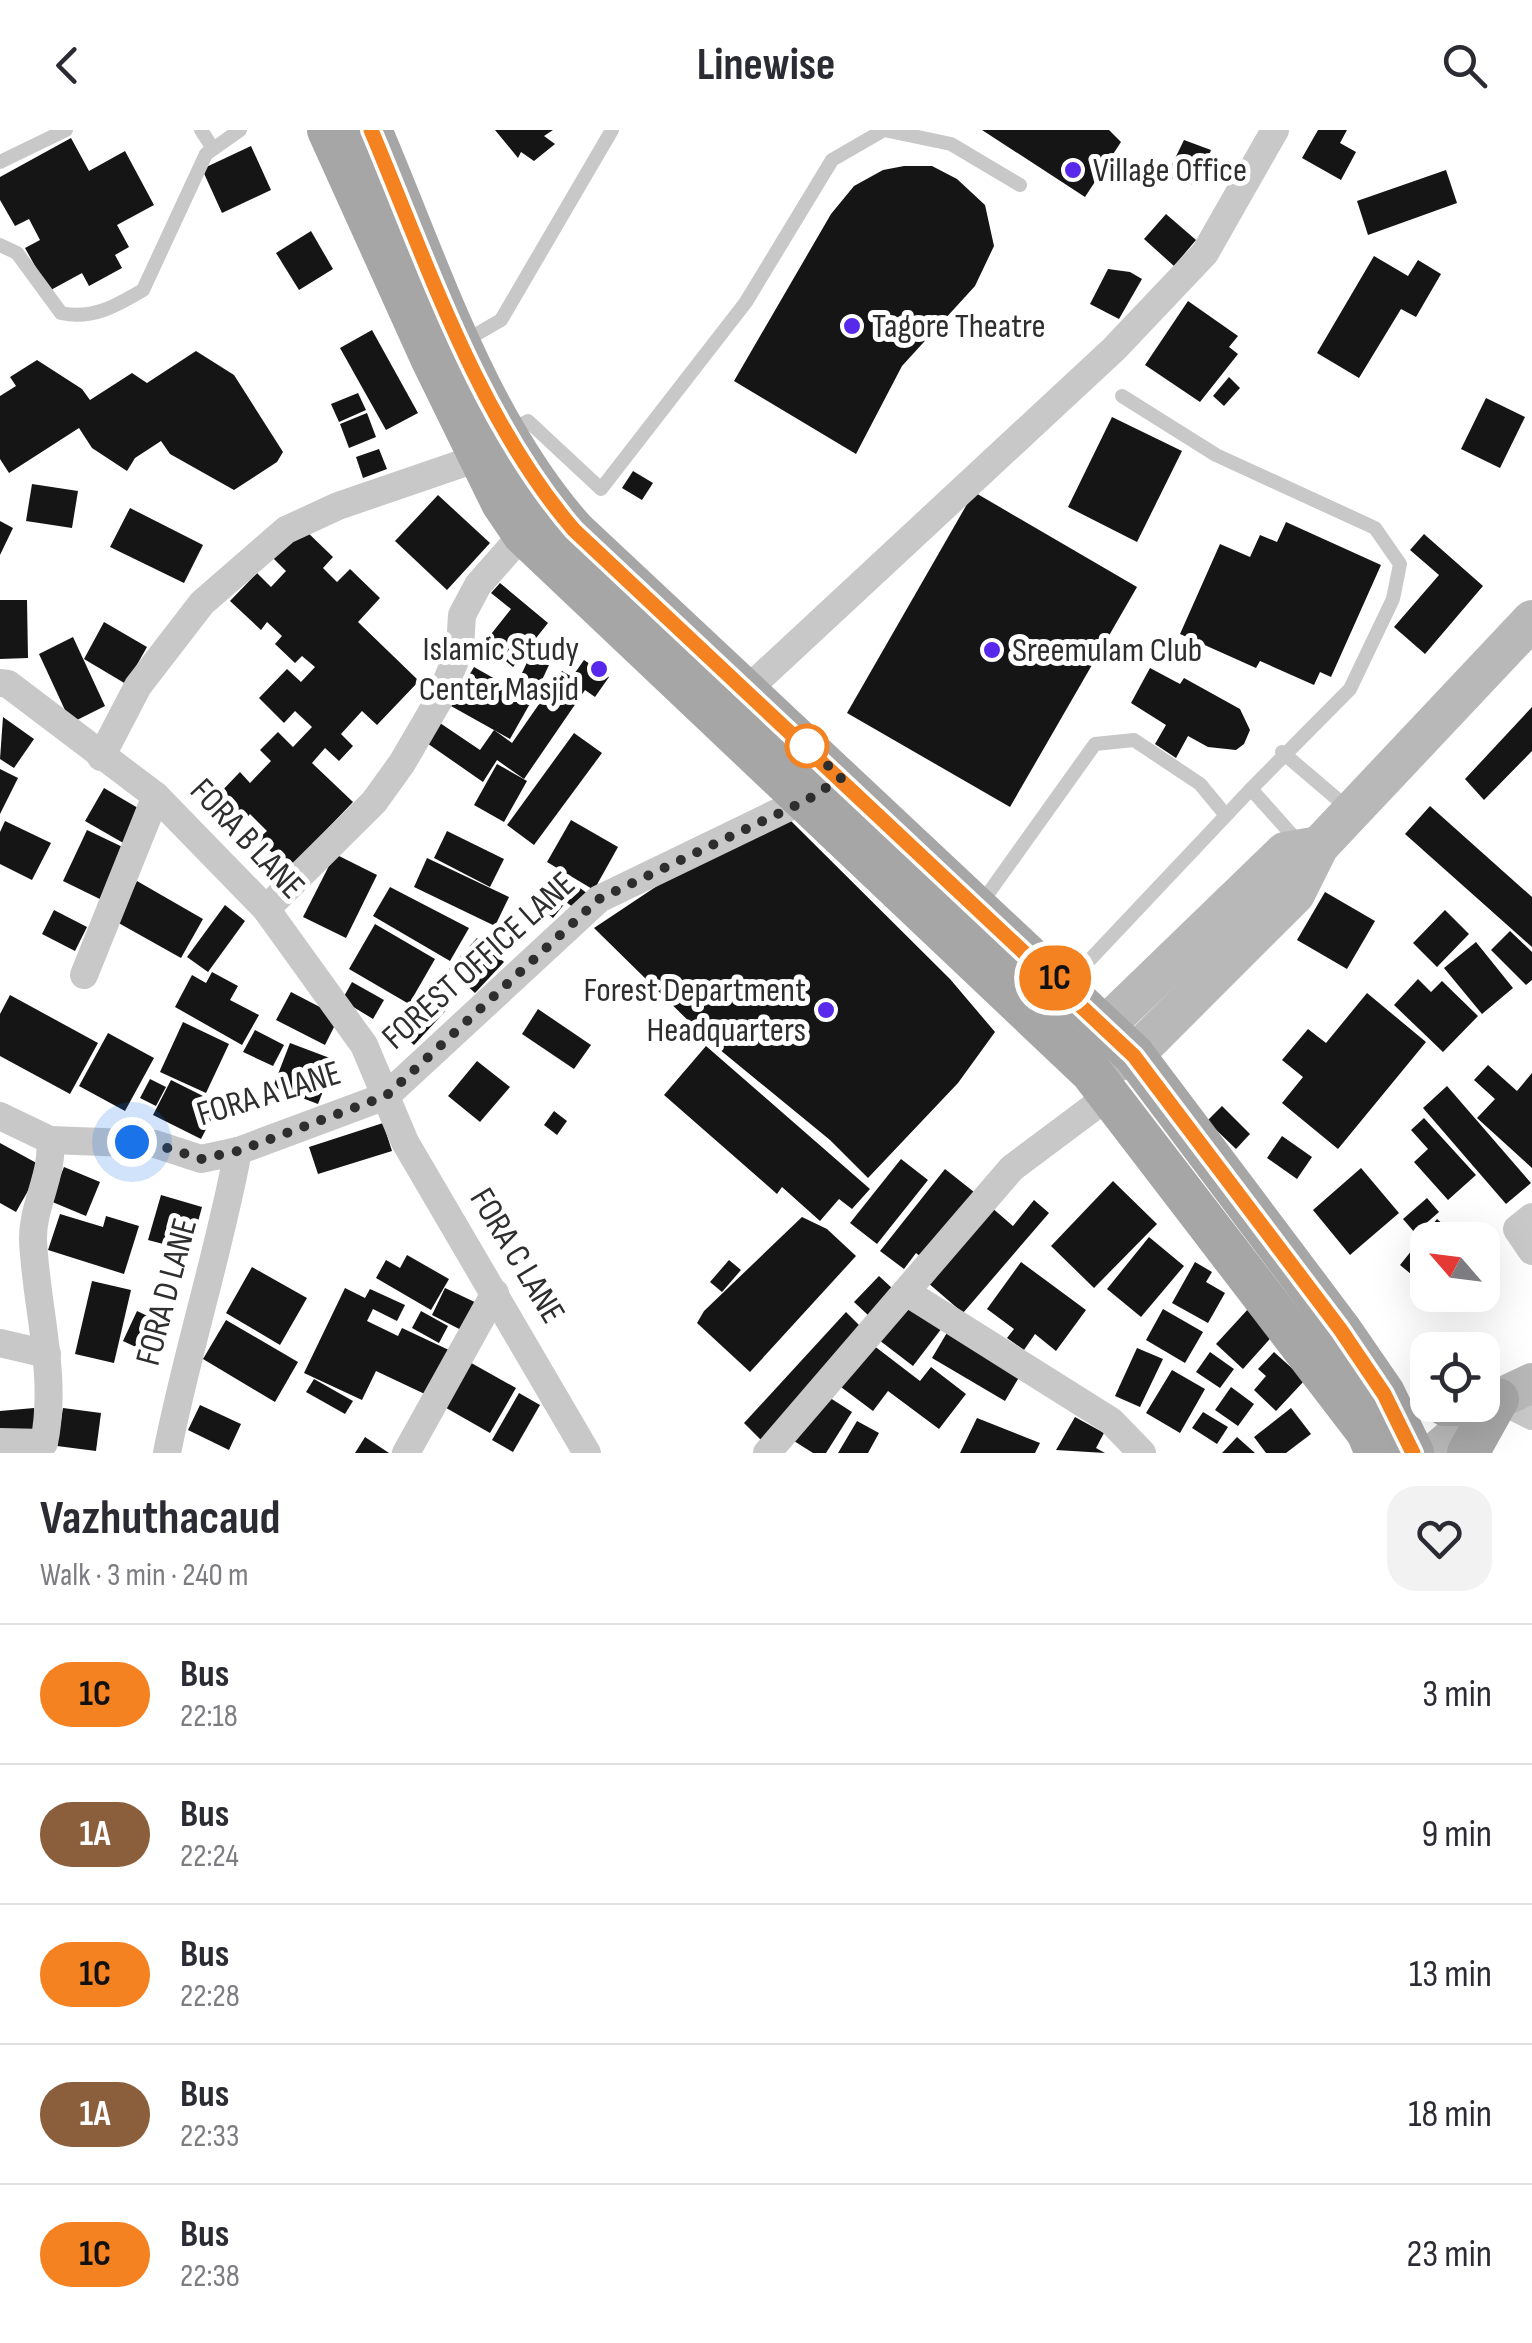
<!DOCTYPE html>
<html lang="en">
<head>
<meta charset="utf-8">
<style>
  :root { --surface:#fff; --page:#f2f2f3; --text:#2b2b33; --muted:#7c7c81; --line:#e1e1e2 }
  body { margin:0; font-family:"Sofia Sans Condensed",sans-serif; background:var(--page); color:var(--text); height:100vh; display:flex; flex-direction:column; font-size:38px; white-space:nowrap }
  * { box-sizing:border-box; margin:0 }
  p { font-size:32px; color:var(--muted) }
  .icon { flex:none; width:55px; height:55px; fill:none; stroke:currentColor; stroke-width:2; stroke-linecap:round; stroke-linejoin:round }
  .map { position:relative; height:1323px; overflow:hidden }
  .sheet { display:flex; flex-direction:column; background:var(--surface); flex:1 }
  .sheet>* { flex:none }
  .badge { padding:0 20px; border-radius:32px; font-size:35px; line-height:65px }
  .needle { width:65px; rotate:298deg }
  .fabs { position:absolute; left:1410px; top:1092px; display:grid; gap:20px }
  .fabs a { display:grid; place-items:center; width:90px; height:90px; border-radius:20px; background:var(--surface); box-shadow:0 10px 40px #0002; font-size:50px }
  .you { position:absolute; width:50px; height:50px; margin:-25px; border:8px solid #fff; border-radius:50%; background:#1a73e8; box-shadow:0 0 0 15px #1a73e833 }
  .map>.badge { position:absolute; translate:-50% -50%; box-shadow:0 0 0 5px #fff }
  .round { display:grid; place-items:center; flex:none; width:105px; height:105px; border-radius:30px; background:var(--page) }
  .overview { display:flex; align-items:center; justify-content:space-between; height:170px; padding:0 40px }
  h1 { font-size:48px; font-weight:700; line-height:75px }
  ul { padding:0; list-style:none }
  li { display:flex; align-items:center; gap:30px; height:140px; padding:0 40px; border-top:2px solid var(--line) }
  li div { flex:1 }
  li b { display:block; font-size:38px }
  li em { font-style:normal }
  li .badge { min-width:110px; font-weight:700; text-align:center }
  header { display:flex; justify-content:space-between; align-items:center; height:130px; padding:0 40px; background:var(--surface); font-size:45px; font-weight:700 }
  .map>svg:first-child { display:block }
  .building { fill:#151515 }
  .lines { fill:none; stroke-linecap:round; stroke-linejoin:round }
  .lane { stroke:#c8c8c8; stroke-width:14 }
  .street { stroke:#c8c8c8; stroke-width:28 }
  .secondary { stroke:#b8b8b8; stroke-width:40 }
  .primary { stroke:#a6a6a6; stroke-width:42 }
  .line-casing { stroke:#fff; stroke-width:22 }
  .line { stroke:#f58220; stroke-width:15 }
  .walk { stroke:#2e2e2e; stroke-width:10; stroke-dasharray:0 18 }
  .poi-dot { fill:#5829eb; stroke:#fff; stroke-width:4 }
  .stop-dot { fill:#fff; stroke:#f58220; stroke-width:5 }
  .labels { text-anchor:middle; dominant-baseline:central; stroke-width:10; stroke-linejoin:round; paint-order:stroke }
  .poi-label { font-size:35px; fill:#2e2e2e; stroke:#fff; text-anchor:start }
  .street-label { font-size:35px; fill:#2e2e2e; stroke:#fff }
</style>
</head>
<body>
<header><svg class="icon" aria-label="back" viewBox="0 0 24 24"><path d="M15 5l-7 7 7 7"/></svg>Linewise<svg class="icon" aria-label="search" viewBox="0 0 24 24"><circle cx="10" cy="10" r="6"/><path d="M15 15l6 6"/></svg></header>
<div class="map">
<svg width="1532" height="1323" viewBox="0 0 1532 1323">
  <rect width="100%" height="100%" fill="#fff"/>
  <g class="building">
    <path d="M495 0H553L544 6 555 14 534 31 521 22 518 28Z"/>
    <path d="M982 0H1109L1121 12 1085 67Z"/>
    <path d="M1318 0H1347L1340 13 1356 22 1341 50 1302 28Z"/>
    <path d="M71 8 89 41 125 21 154 75 117 95 129 117 115 125 122 138 89 156 82 143 49 161 25 118 40 110 29 89 15 96 0 70V47Z"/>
    <path d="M1184 10 1211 20 1198 56 1166 47Z"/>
    <path d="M251 16 271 60 222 83 202 39Z"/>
    <path d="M904 36H932L957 49 985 75 994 116 975 156 902 236 856 324 734 251 831 84 854 56 883 40Z"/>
    <path d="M1446 40 1457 73 1368 105 1357 71Z"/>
    <path d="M1166 84 1196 110 1174 136 1144 109Z"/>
    <path d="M311 101 333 139 299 160 276 123Z"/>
    <path d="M1374 126 1408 146 1418 130 1441 144 1416 187 1401 179 1359 248 1317 223Z"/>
    <path d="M1108 139 1130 142 1142 149 1119 189 1090 174Z"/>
    <path d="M1188 171 1238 206 1229 217 1238 224 1200 272 1145 235Z"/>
    <path d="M372 200 418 283 386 300 340 218Z"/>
    <path d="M196 221 234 245 283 322 277 332 234 360 170 324 161 311 135 328 127 341 92 318 79 298 9 343 0 329V266L16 256 10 247 37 230 82 259 90 270 132 243 147 253Z"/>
    <path d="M1229 247 1240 258 1224 276 1213 266Z"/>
    <path d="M358 263 366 280 339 292 331 274Z"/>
    <path d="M1486 268 1525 287 1500 338 1461 319Z"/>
    <path d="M367 283 376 307 349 318 340 294Z"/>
    <path d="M1112 287 1182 321 1137 412 1068 377Z"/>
    <path d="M379 319 387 339 363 348 356 327Z"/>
    <path d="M633 341 653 353 642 370 622 358Z"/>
    <path d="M32 354 78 361 72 398 26 391Z"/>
    <path d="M974 362 1137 457 1010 677 847 583Z"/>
    <path d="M438 365 490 413 447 460 395 411Z"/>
    <path d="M130 378 203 415 184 453 110 417Z"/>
    <path d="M0 391 13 398 0 425Z"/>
    <path d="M1286 392 1381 435 1331 547 1320 542 1314 555 1260 531 1256 538 1180 504 1220 414 1250 427 1260 405 1277 412Z"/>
    <path d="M302 397 333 427 323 438 337 452 350 439 380 468 358 492 419 551 377 595 362 581 341 604 353 616 339 631 325 618 312 633 353 672 289 739 258 709 267 701 250 684 242 693 215 668 240 642 250 653 271 631 260 620 278 602 293 617 312 597 295 581 284 593 259 568 287 539 301 552 315 537 302 526 295 533 275 514 282 506 267 492 261 500 230 471 257 443 271 457 286 441 273 428Z"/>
    <path d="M1424 404 1483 456 1425 524 1394 497 1439 445 1410 420Z"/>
    <path d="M500 453 548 493 513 537 484 513 511 479 491 463Z"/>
    <path d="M0 470H27L28 528 0 529Z"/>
    <path d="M104 492 147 517 126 554 84 529Z"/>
    <path d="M73 507 105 576 71 593 39 524Z"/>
    <path d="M537 511 556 520 534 567 515 558Z"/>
    <path d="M584 530 609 547 595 567 585 560 524 649 497 630 483 652 424 611 437 591 480 620 494 600 512 613 562 541 572 547Z"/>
    <path d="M474 537 532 570 510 609 451 576Z"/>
    <path d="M1150 538 1180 554 1184 548 1240 579 1250 600 1244 614 1236 620 1208 617 1188 606 1176 628 1155 614 1166 595 1131 573Z"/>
    <path d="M1532 577V621L1484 670 1465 649Z"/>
    <path d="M3 587 34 609 14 638 0 629Z"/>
    <path d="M574 603 602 623 534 715 507 695Z"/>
    <path d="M497 634 527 651 504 692 474 675Z"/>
    <path d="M0 639 18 648 0 684Z"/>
    <path d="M104 658 143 681 125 714 85 691Z"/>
    <path d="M1430 676 1532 767V817L1405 704Z"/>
    <path d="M571 690 618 717 594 760 547 732Z"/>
    <path d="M5 691 51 713 32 750 0 734V702Z"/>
    <path d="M791 691 950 849 995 902 958 953 868 1048 830 1010 708 910 594 798 669 748 765 698Z"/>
    <path d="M87 700 131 721 106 772 63 751Z"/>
    <path d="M447 701 504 729 490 757 434 728Z"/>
    <path d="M335 724 377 745 346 808 303 787Z"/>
    <path d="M427 728 509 767 495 796 414 757Z"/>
    <path d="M566 747 593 768 581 783 566 772 553 788 536 774 549 758 554 762Z"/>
    <path d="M137 751 203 789 181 828 115 791Z"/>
    <path d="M390 757 469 798 450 831 373 786Z"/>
    <path d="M1325 762 1375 791 1347 839 1297 810Z"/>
    <path d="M225 775 245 791 208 842 187 827Z"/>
    <path d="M54 780 87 797 75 821 42 804Z"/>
    <path d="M1445 780 1469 804 1437 837 1413 813Z"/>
    <path d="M375 794 435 829 409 874 349 839Z"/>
    <path d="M501 794 513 805 500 820 488 809Z"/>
    <path d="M1510 801 1532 822V850L1526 855 1491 820Z"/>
    <path d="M477 808 504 832 475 863 449 839Z"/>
    <path d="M1476 812 1513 858 1482 884 1444 838Z"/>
    <path d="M212 842 238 856 230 870 259 885 242 915 175 877 192 845 206 853Z"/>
    <path d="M1418 849 1431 862 1442 851 1478 886 1443 922 1394 875Z"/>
    <path d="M352 852 384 870 373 889 342 870Z"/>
    <path d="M434 857 452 874 414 915 395 898Z"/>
    <path d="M291 862 339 887 325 915 276 890Z"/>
    <path d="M1367 863 1426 912 1338 1019 1282 973 1303 947 1282 930 1308 899 1326 913Z"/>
    <path d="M10 865 98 913 70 964 0 926V884Z"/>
    <path d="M538 879 591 915 574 939 522 904Z"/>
    <path d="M183 892 229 914 206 963 160 942Z"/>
    <path d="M255 900 284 915 273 936 243 922Z"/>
    <path d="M108 903 154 928 125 981 79 956Z"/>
    <path d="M290 913 335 930 318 974 273 957Z"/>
    <path d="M706 916 870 1059 852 1079 839 1069 820 1091 782 1057 777 1064 664 965Z"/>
    <path d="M477 931 510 957 480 992 448 966Z"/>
    <path d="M1488 935 1517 961 1532 943V1038L1477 988 1495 969 1474 950Z"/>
    <path d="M150 949 166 957 156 976 140 968Z"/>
    <path d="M171 950 219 974 201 1009 153 985Z"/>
    <path d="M1447 956 1531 1053 1506 1074 1423 978Z"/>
    <path d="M1222 976 1250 1004 1236 1019 1207 991Z"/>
    <path d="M554 981 567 991 557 1005 544 995Z"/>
    <path d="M1424 988 1476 1045 1448 1070 1414 1032 1428 1019 1411 1000Z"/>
    <path d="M383 993 392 1021 318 1044 309 1017Z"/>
    <path d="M1282 1006 1312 1027 1297 1049 1267 1028Z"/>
    <path d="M0 1013 42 1036 16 1082 0 1073Z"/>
    <path d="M901 1029 928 1050 877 1114 850 1093Z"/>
    <path d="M64 1037 100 1052 86 1086 50 1071Z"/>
    <path d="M1361 1038 1399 1083 1350 1125 1313 1080Z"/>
    <path d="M945 1039 974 1062 921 1127 916 1123 904 1139 880 1121Z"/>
    <path d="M1113 1051 1157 1094 1094 1158 1051 1116Z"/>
    <path d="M161 1065 202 1077 190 1121 148 1110Z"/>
    <path d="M1427 1068 1439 1082 1415 1103 1403 1089Z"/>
    <path d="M1034 1070 1049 1083 963 1183 927 1152 991 1077 1013 1096Z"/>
    <path d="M60 1084 103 1097 106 1086 139 1096 124 1144 48 1120Z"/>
    <path d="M802 1087 827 1099 856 1126 750 1242 697 1193 704 1181Z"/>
    <path d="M1437 1089 1461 1110H1428V1158L1400 1135Z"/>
    <path d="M1149 1107 1184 1136 1141 1187 1107 1159Z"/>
    <path d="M407 1125 449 1149 431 1180 376 1148 386 1130 400 1138Z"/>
    <path d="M729 1130 741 1140 722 1162 710 1152Z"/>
    <path d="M1021 1132 1086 1180 1056 1221 1035 1204 1024 1220 1007 1208 1014 1199 987 1179Z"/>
    <path d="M1195 1132 1212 1142 1206 1152 1225 1163 1208 1193 1172 1173Z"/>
    <path d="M252 1137 307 1168 280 1215 226 1183Z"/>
    <path d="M879 1146 893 1159 869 1186 854 1172Z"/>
    <path d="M92 1151 131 1160 114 1233 75 1224Z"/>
    <path d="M345 1158 365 1168 370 1159 405 1175 397 1191 373 1179 367 1191 398 1206 402 1198 451 1221 429 1266 376 1241 362 1270 304 1243Z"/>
    <path d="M445 1158 481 1175 467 1203 432 1185Z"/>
    <path d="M908 1172 942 1198 913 1236 879 1210Z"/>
    <path d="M1249 1178 1276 1202 1243 1239 1216 1214Z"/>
    <path d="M1163 1179 1203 1202 1185 1233 1146 1210Z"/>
    <path d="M137 1181 169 1196 155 1226 123 1211Z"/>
    <path d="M421 1181 448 1196 439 1213 412 1198Z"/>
    <path d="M846 1182 864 1200 762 1311 744 1293Z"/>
    <path d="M226 1190 298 1232 275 1272 203 1229Z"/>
    <path d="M948 1201 1021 1244 1005 1271 932 1228Z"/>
    <path d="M873 1215 920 1251 931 1237 966 1264 939 1299 888 1261 873 1281 841 1257Z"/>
    <path d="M1137 1218 1163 1229 1140 1277 1115 1266Z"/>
    <path d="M1210 1222 1234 1239 1220 1258 1196 1242Z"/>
    <path d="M1274 1222 1305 1250 1276 1281 1254 1260 1266 1246 1258 1239Z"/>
    <path d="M466 1230 516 1258 490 1303 441 1275Z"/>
    <path d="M1172 1240 1205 1259 1180 1303 1146 1283Z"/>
    <path d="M314 1249 353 1271 345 1284 306 1262Z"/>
    <path d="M1231 1257 1254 1274 1238 1296 1215 1280Z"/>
    <path d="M519 1263 540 1275 513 1322 492 1310Z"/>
    <path d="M824 1264 852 1282 826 1323H813L794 1311Z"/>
    <path d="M200 1275 241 1294 229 1320 188 1300Z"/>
    <path d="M34 1278 36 1306 0 1309V1281Z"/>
    <path d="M63 1278 101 1283 96 1321 57 1316Z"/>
    <path d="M1291 1278 1311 1304 1286 1323H1266L1254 1307Z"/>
    <path d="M1203 1282 1228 1297 1217 1314 1192 1298Z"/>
    <path d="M1075 1287 1104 1303 1096 1318 1105 1323 1056 1320Z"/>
    <path d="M977 1288 1040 1313 1035 1323H960Z"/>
    <path d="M857 1291 879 1303 868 1323H838Z"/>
    <path d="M365 1307 389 1323H355Z"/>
    <path d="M1237 1307 1255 1323H1222Z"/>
  </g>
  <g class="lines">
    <g class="lane">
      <path d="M201 0 212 17"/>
      <path d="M0 32 66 0"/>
      <path d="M0 115 17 123 61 183C92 190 116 176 143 160L206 24 240 0"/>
      <path d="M463 212 501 190 612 0"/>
      <path d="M1122 266 1216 325 1375 398 1400 434 1393 469 1350 559 1251 659 1300 714"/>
      <path d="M510 300 528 291 601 359 746 172 832 30 884 0 951 14 1020 55"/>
      <path d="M1282 622 1350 680"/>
      <path d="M980 775 1095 614 1134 610 1200 654 1224 683"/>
      <path d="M1066 855 1251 659"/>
    </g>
    <g class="street">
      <path d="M0 553 8 554 156 666 266 779 364 915 405 1012 587 1323"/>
      <path d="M747 560 1114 219 1205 123 1275 0"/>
      <path d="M101 627 138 556 202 473 286 400 338 376 481 327"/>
      <path d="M266 779 374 672 402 633 440 568 460 518 462 485 478 455 523 404"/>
      <path d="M84 845 156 666"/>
      <path d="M0 986 50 1010 155 1014 201 1029 238 1021 386 966 599 769 814 665"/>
      <path d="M1532 1087 1517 1099 1532 1121"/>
      <path d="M906 1162 1111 1291 1142 1323"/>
      <path d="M0 1213 47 1224"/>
      <path d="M1506 1262 1498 1269 1532 1286"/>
      <path d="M0 1312 44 1313C58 1245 36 1178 33 1110 32 1076 54 1044 50 1010"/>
      <path d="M167 1323C187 1221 219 1123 238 1021"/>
      <path d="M406 1323 495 1163"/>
      <path d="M767 1323 1012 1038 1107 967"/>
    </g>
    <g class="secondary">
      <path d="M1094 930 1104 897 1285 722 1319 716"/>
      <path d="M1103 937 1134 925 1295 764 1319 716 1532 490"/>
      <path d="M1435 1323 1498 1269 1532 1253"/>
    </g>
    <g class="primary">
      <path d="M328 0 432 230 502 373 523 404 1091 942 1367 1302 1376 1323"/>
      <path d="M371 0C429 135 476 289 574 400L1134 925 1340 1199 1384 1263 1413 1323"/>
      <path d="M1445 1275H1464"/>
      <path d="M1468 1323 1498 1269"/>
    </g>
  </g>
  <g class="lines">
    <g class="line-casing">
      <path id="line" d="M371 0C427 133 479 290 574 400L1134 926 1340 1199 1384 1264 1413 1323"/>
    </g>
    <use href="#line" class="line"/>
    <path class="walk" d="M132 1012 155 1014 201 1029 238 1021 386 966 599 769 807 670 841 648 796 605 807 616"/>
  </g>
  <g class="poi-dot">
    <circle cx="1073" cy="40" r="10"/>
    <circle cx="852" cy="196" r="10"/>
    <circle cx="992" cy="520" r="10"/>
    <circle cx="599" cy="539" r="10"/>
    <circle cx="826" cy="880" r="10"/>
  </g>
  <circle class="stop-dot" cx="807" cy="616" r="20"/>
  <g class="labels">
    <g class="poi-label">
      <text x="1093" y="40">Village Office</text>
      <text x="872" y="196">Tagore Theatre</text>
      <text x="579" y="519" text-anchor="end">Islamic Study<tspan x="579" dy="40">Center Masjid</tspan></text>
      <text x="1012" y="520">Sreemulam Club</text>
      <text x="806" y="860" text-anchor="end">Forest Department<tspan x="806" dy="40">Headquarters</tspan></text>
    </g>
    <g class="street-label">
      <text transform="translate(247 709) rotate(47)">FORA B LANE</text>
      <text transform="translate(479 831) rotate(-42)">FOREST OFFICE LANE</text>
      <text transform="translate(269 964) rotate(-17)">FORA A LANE</text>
      <text transform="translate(517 1126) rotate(59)">FORA C LANE</text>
      <text transform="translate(167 1162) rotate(-75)">FORA D LANE</text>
    </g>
  </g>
</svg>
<div class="fabs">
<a><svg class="needle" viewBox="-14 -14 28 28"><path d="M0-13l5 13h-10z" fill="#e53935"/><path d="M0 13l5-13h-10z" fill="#7c7c81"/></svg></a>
<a><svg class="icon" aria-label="locate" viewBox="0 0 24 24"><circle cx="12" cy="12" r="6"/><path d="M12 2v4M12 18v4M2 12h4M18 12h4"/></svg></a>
</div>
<div class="you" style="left:132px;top:1012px"></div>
<b class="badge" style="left:1055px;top:848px;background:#f58220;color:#111">1C</b>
</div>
<section class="sheet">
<div class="overview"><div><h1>Vazhuthacaud</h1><p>Walk · 3 min · 240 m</p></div><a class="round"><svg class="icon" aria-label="heart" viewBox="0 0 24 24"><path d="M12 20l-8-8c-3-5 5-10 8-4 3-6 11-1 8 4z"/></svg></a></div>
<ul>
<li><span class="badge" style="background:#f58220;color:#111">1C</span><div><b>Bus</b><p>22:18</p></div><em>3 min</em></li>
<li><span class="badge" style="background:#8b5e3c;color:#fff">1A</span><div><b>Bus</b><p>22:24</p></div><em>9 min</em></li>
<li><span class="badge" style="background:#f58220;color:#111">1C</span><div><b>Bus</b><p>22:28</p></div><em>13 min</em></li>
<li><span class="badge" style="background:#8b5e3c;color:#fff">1A</span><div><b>Bus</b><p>22:33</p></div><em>18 min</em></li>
<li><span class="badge" style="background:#f58220;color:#111">1C</span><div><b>Bus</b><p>22:38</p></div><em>23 min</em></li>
</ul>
</section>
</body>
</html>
